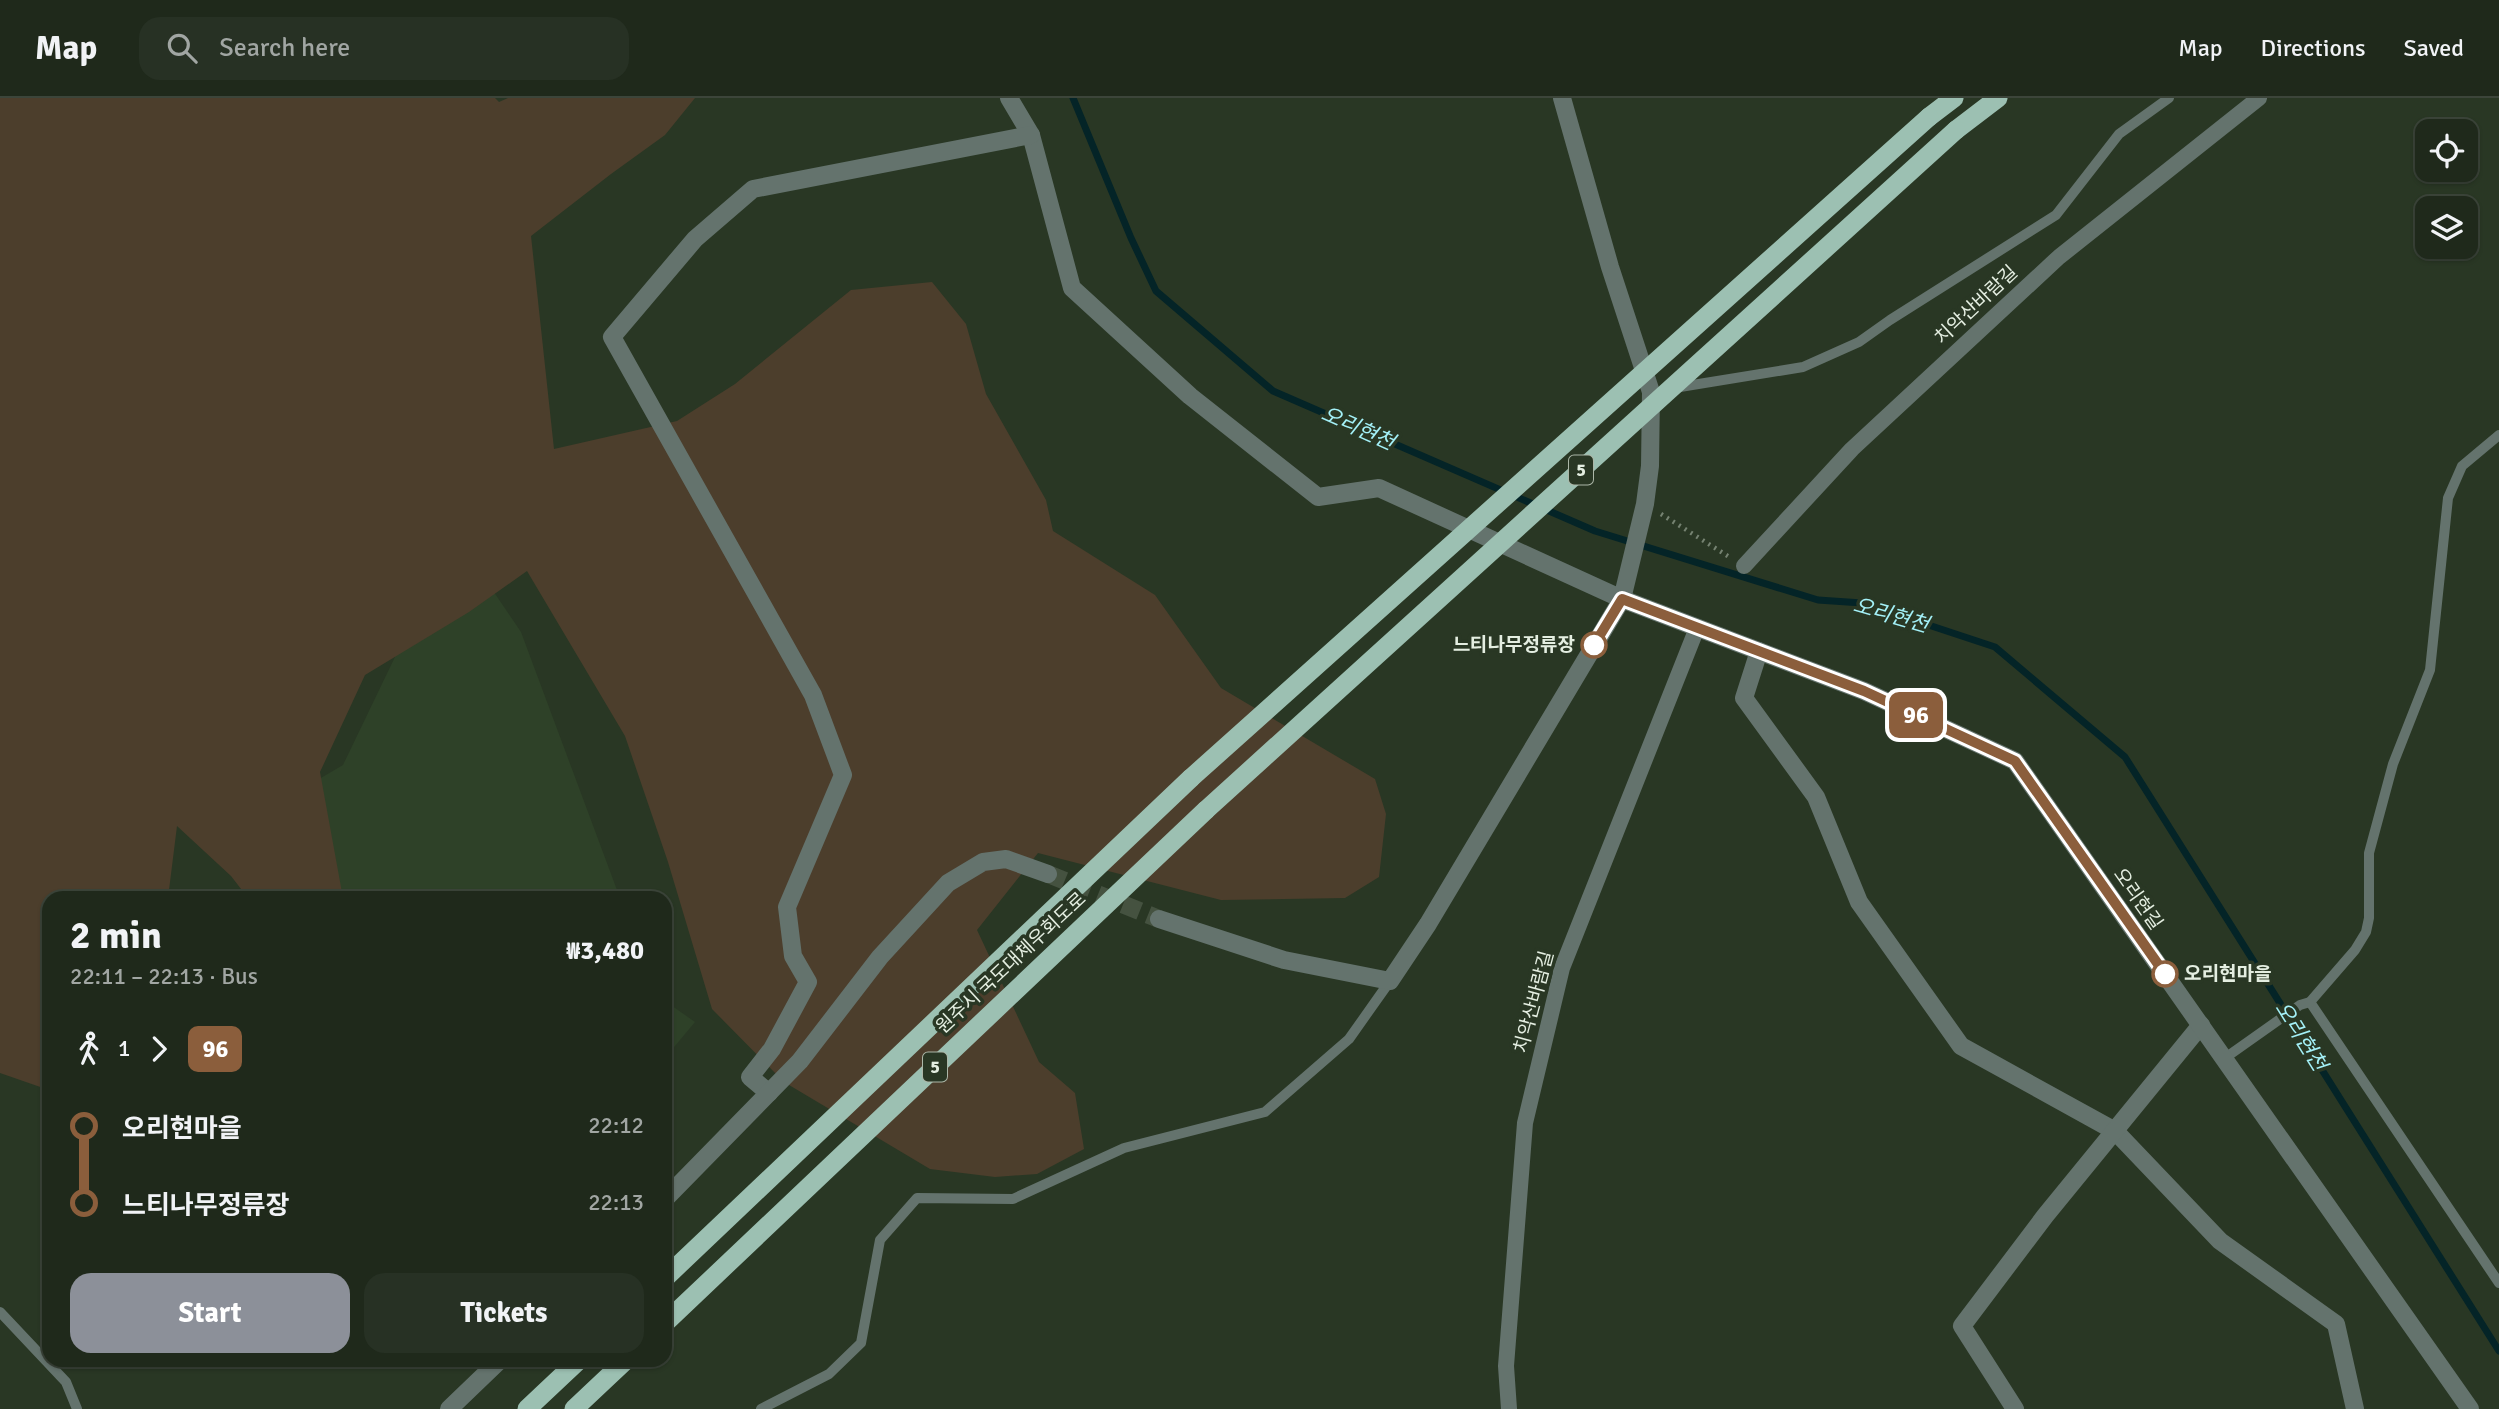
<!DOCTYPE html>
<html lang="en">
<head>
<meta charset="utf-8">
<style>
  :root { --surface:#1f291b; --page:#273124; --text:#f1f3f6; --muted:#a1a6a3; --line:#3c453a; --accent:#8c9099 }
  body { margin:0; font-family:Signika,"Noto Sans KR",sans-serif; background:var(--page); color:var(--text); height:100vh; display:flex; flex-direction:column; font-size:26px; white-space:nowrap }
  * { box-sizing:border-box; margin:0 }
  p { font-size:23px; color:var(--muted) }
  .icon { flex:none; width:38px; height:38px; fill:none; stroke:currentColor; stroke-width:2; stroke-linecap:round; stroke-linejoin:round }
  .map { position:relative; flex:1; overflow:hidden }
  .drawer { position:absolute; left:42px; top:793px; width:630px; height:476px; display:flex; flex-direction:column; background:var(--surface); border-radius:21px; box-shadow:0 2px 5px #0004,0 0 0 2px var(--line) }
  .drawer>* { flex:none }
  .badge { padding:0 14px; border-radius:10px; font-size:24px; line-height:46px }
  .buttons { position:absolute; left:2415px; top:21px; display:grid; gap:14px }
  .buttons a { display:grid; place-items:center; width:63px; height:63px; border-radius:14px; background:var(--surface); box-shadow:0 2px 5px #0004,0 0 0 2px var(--line); font-size:35px }
  .map>.badge { position:absolute; translate:-50% -50%; box-shadow:0 0 0 4px #fff }
  .legs { display:flex; align-items:center; gap:10px; height:77px; padding:0 28px; font-size:23px }
  .legs p { margin-inline-start:auto }
  .summary { display:flex; align-items:center; justify-content:space-between; height:119px; padding:0 28px }
  h1 { font-size:38px; font-weight:700; line-height:52px }
  .button { display:flex; gap:14px; margin-top:auto; padding:14px 28px }
  .button a { flex:1; height:80px; border-radius:21px; background:var(--accent); color:#fff; font-size:28px; font-weight:700; line-height:80px; text-align:center }
  .button a+a { background:var(--page); color:var(--text) }
  ul { padding:0 28px; list-style:none }
  li { display:flex; align-items:center; gap:24px; height:77px; font-size:26px }
  li i { display:grid; place-items:center; width:10px; height:100%; margin:0 9px; background:currentColor }
  li i::after { content:''; width:18px; height:18px; margin:-9px; border:5px solid; border-radius:50%; background:var(--surface) }
  li p { margin-inline-start:auto }
  li:first-child i { background:linear-gradient(#0000 50%,currentColor 0) }
  li:last-child i { background:linear-gradient(currentColor 50%,#0000 0) }
  header { display:flex; align-items:center; gap:42px; box-sizing:border-box; height:98px; padding:0 35px; background:var(--surface); border-bottom:2px solid var(--line) }
  header strong { font-size:33px }
  nav { display:flex; gap:38px; margin-inline-start:auto; font-size:24px }
  .search { width:490px; height:63px; background:var(--page); display:flex; align-items:center; gap:18px; box-sizing:border-box; padding:0 24px; border-radius:21px; color:var(--muted); font-size:26px }
  .map>svg:first-child { display:block }
  .built { fill:#2e4128 }
  .green { fill:#4c3e2c }
  .lines { fill:none; stroke-linecap:round; stroke-linejoin:round }
  .stream { stroke:#042427; stroke-width:7 }
  .tertiary-tunnel { stroke:#455240; stroke-width:18; stroke-dasharray:18 9; stroke-linecap:butt }
  .path { stroke:#758271; stroke-width:4.5; stroke-dasharray:2 5; stroke-linecap:butt }
  .service { stroke:#64736d; stroke-width:10 }
  .pedestrian { stroke:#64736d; stroke-width:16 }
  .minor { stroke:#64736d; stroke-width:18 }
  .tertiary { stroke:#64736d; stroke-width:18 }
  .trunk { stroke:#9cc0b2; stroke-width:19 }
  .trunk-bridge { stroke:#9cc0b2; stroke-width:19 }
  .line-1-casing { stroke:#fff; stroke-width:16 }
  .line-1 { stroke:#8b5e3c; stroke-width:10 }
  .stop-1-dot { fill:#fff; stroke:#8b5e3c; stroke-width:3.5 }
  .labels { text-anchor:middle; dominant-baseline:central; stroke-width:7; stroke-linejoin:round; paint-order:stroke }
  .shield { fill:#293724; stroke:#acb7a8; stroke-width:2 }
  .shield-label { font-size:18px; font-weight:bold; fill:#e4eee1 }
  .street-label { font-size:19px; fill:#e4eee1; stroke:#293724 }
  .stop-label { font-size:19px; font-weight:bold; fill:#e4eee1; stroke:#293724; text-anchor:end }
  .water-label { font-size:21px; font-style:italic; fill:#a4f1f8; stroke:#293724 }
</style>
</head>
<body>
<header>
<strong>Map</strong>
<div class="search"><svg class="icon" aria-label="search" viewBox="0 0 24 24"><circle cx="10" cy="10" r="6"/><path d="M15 15l6 6"/></svg>Search here</div>
<nav><a>Map</a><a>Directions</a><a>Saved</a></nav>
</header>
<div class="map">
<svg width="2499" height="1311" viewBox="0 0 2499 1311">
  <rect width="100%" height="100%" fill="#293724"/>
  <g class="built">
    <path d="M485 481 521 534 620 800H310L302 691 343 667 419 509Z"/>
    <path d="M665 903 695 924 665 960Z"/>
  </g>
  <path class="green" d="M0 0H495L499 4 508 0H695L665 37 611 76 531 138 554 351 677 323 735 286 851 192 932 184 966 226 986 296 1046 402 1053 433 1155 497 1221 590 1375 681 1386 716 1379 779 1345 800 1221 802 1038 755 977 832 1039 964 1075 995 1084 1051 1037 1076 995 1079 930 1071 784 984 712 911 668 764 625 638 527 473 469 514 365 577 320 674 343 800H248L231 778 177 728 168 800H49V992L0 975Z"/>
  <g class="lines">
    <path class="stream" d="M1073 0 1131 140 1156 193 1273 293 1595 433 1818 502 1862 505 1995 549 2125 659 2499 1253"/>
    <path class="tertiary-tunnel" d="M1048 776 1159 821"/>
    <path class="path" d="M1661 416 1731 460"/>
    <g class="service">
      <path d="M1674 290 1803 269 1859 244 1890 222 2056 117 2119 36 2169 0"/>
      <path d="M2310 904 2499 1185"/>
      <path d="M2225 960 2300 907 2310 904 2355 852 2366 834 2369 820V755L2393 666 2430 572 2448 400 2462 368 2499 337"/>
      <path d="M0 1214 66 1284 77 1311"/>
      <path d="M761 1311 829 1276 861 1245 880 1142 917 1100 1013 1101 1124 1050 1265 1014 1349 941 1390 883"/>
    </g>
    <g class="pedestrian">
      <path d="M1744 468 1852 351 2059 159 2259 0"/>
      <path d="M1509 1311 1506 1268 1525 1025 1562 870 1697 530"/>
    </g>
    <g class="minor">
      <path d="M1009 0 1031 37 1072 190 1190 298 1318 399 1379 390 1622 501 1645 406 1650 368 1651 294 1610 169 1562 0"/>
      <path d="M1759 553 1744 600 1816 699 1859 804 1961 948 2115 1033 2220 1143 2336 1226 2355 1311"/>
      <path d="M769 995 750 979 772 951 808 884 793 858 787 809 843 677 813 597 612 239 695 141 753 91 1031 37"/>
      <path d="M2015 1311 1962 1228 2045 1118 2201 927"/>
    </g>
    <g class="tertiary">
      <path d="M1159 821 1284 862 1390 883 1428 826 1622 501 1864 593 2015 663 2470 1311"/>
      <path d="M665 1101 800 963 880 859 948 785 983 764 1006 761 1048 776"/>
      <path d="M449 1311 500 1262"/>
    </g>
    <g class="trunk">
      <path d="M1929 19 1954 0"/>
      <path d="M1956 32 1998 0"/>
      <path d="M665 1180 1191 680"/>
      <path d="M665 1225 1206 712"/>
      <path d="M527 1311 579 1262"/>
      <path d="M574 1311 626 1262"/>
    </g>
    <g class="trunk-bridge">
      <path d="M1191 680 1929 19"/>
      <path d="M1206 712 1956 32"/>
    </g>
  </g>
  <g class="lines">
    <g class="line-1-casing">
      <path id="line-1" d="M1594 547 1622 501 1864 593 2015 663 2165 876"/>
    </g>
    <use href="#line-1" class="line-1"/>
  </g>
  <g class="stop-1-dot">
    <circle cx="1594" cy="547" r="12"/>
    <circle cx="2165" cy="876" r="12"/>
  </g>
  <g class="labels">
    <g class="shield">
      <rect x="1569" y="357.5" width="24" height="29" rx="5"/>
      <rect x="923" y="954.5" width="24" height="29" rx="5"/>
    </g>
    <g class="shield-label">
      <text x="1581" y="372">5</text>
      <text x="935" y="969">5</text>
    </g>
    <g class="street-label">
      <text transform="translate(1976 207) rotate(-43)">치악산바람길</text>
      <text transform="translate(2138 801) rotate(55)">오리현길</text>
      <text transform="translate(1011 865) rotate(-43)">원주시 국도대체우회도로</text>
      <text transform="translate(1534 904) rotate(-75)">치악산바람길</text>
    </g>
    <g class="stop-label">
      <text x="1575" y="547">느티나무정류장</text>
      <text x="2184" y="876" text-anchor="start">오리현마을</text>
    </g>
    <g class="water-label">
      <text transform="translate(1358 330) rotate(24)">오리현천</text>
      <text transform="translate(1891 517) rotate(16)">오리현천</text>
      <text transform="translate(2301 938) rotate(58)">오리현천</text>
    </g>
  </g>
</svg>
<div class="buttons">
<a><svg class="icon" aria-label="locate" viewBox="0 0 24 24"><circle cx="12" cy="12" r="6"/><path d="M12 2v4M12 18v4M2 12h4M18 12h4"/></svg></a>
<a><svg class="icon" aria-label="layers" viewBox="0 0 24 24"><path d="M12 4l9 5-9 5-9-5zM3 14l9 5 9-5"/></svg></a>
</div>
<b class="badge" style="left:1916px;top:617px;background:#8b5e3c;color:#fff">96</b>
<section class="drawer">
<div class="summary"><div><h1>2 min</h1><p>22:11 – 22:13 · Bus</p></div><b>₩3,480</b></div>
<div class="legs"><svg class="icon" aria-label="walk" viewBox="0 0 24 24"><circle cx="13" cy="4" r="2"/><path d="M13 8l-2 6 4 7M11 14l-3 7M7 12l3-4h3l4 4"/></svg>1<svg class="icon" aria-label="forward" viewBox="0 0 24 24"><path d="M9 5l7 7-7 7"/></svg><b class="badge" style="background:#8b5e3c;color:#fff">96</b></div>
<ul>
<li><i style="color:#8b5e3c"></i><b>오리현마을</b><p>22:12</p></li>
<li><i style="color:#8b5e3c"></i><b>느티나무정류장</b><p>22:13</p></li>
</ul>
<div class="button"><a>Start</a><a>Tickets</a></div>
</section>
</div>
</body>
</html>
